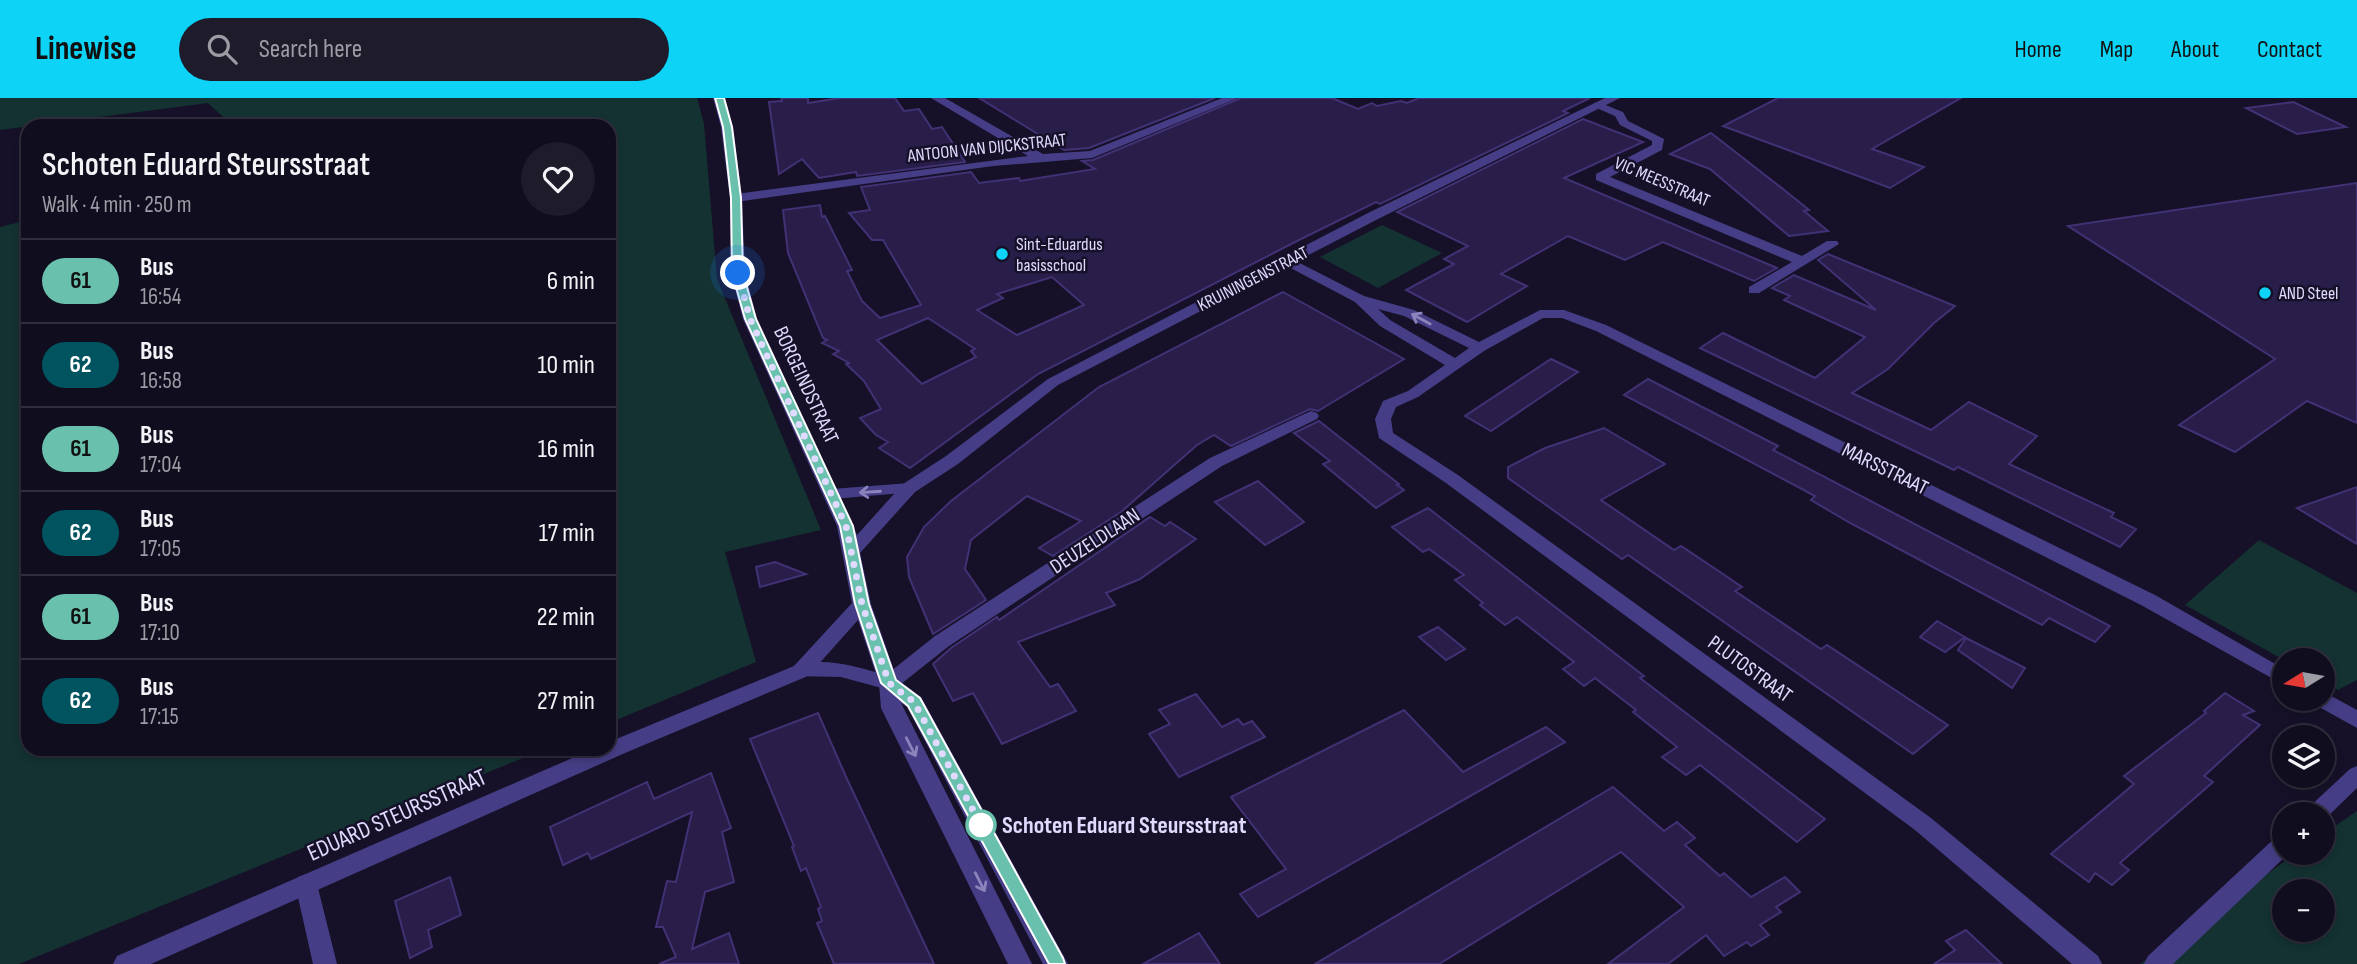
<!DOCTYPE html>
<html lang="en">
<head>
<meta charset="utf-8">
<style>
  :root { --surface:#100d1e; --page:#1e1b2b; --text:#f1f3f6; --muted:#9c9ca4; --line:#302d3c; --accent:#0dd3f7 }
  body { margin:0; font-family:"Sofia Sans Condensed",sans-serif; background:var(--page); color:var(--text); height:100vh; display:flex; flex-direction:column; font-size:26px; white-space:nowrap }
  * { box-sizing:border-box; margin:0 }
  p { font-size:23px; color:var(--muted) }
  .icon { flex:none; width:38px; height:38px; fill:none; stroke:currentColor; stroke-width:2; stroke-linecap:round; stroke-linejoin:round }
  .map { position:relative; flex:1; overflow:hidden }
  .drawer { position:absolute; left:21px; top:21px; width:595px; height:637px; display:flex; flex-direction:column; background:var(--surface); border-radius:21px; box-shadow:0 4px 10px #0003,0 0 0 2px var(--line) }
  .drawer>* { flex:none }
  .badge { padding:0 14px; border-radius:23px; font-size:24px; line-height:46px }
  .needle { width:46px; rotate:259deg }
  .buttons { position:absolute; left:2272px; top:550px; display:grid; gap:14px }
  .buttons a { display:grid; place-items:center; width:63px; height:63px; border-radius:50%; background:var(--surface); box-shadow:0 4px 10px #0003,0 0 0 2px var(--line); font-size:35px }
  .you { position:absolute; width:35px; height:35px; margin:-18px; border:5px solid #fff; border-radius:50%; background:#1a73e8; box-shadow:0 0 0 10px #1a73e833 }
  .map>.badge { position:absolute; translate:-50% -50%; box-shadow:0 0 0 4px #fff }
  .round { display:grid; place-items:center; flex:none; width:74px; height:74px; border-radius:37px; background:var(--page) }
  .overview { display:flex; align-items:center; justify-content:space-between; height:119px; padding:0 21px }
  h1 { font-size:33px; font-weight:600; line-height:52px }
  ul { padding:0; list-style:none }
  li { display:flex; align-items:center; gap:21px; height:84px; padding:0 21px; border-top:2px solid var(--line) }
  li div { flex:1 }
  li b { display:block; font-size:26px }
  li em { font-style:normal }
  li .badge { min-width:77px; font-weight:700; text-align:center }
  header { display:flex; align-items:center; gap:42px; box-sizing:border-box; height:98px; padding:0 35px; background:var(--accent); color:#111 }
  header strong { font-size:33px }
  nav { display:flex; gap:38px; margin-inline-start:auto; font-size:24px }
  .search { width:490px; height:63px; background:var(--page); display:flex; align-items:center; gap:18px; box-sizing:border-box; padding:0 24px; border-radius:38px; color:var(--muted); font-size:26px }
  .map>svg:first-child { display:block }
  .green { fill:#143232; fill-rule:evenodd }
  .building { fill:#291e49; stroke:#423174; stroke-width:2; fill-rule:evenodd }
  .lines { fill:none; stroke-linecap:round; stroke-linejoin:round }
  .minor { fill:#453e86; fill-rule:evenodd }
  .tertiary { fill:#453e86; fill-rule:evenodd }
  .oneway { stroke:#8b84bc }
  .line { fill:#69c0ac; stroke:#fff; stroke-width:2 }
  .walk { stroke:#e0dafe; stroke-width:7; stroke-dasharray:0 12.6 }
  .poi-dot { fill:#0dd3f7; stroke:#161128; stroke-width:2.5 }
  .stop-dot { fill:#fff; stroke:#69c0ac; stroke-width:3.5 }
  .labels { text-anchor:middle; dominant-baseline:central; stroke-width:5; stroke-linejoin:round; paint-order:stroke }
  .far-street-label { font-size:18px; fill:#e0dafe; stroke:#161128 }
  .far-poi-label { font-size:18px; fill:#e0dafe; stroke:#161128; text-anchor:start }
  .street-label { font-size:21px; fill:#e0dafe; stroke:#161128 }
  .near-street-label { font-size:24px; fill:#e0dafe; stroke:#161128 }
  .near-stop-label { font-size:24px; font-weight:bold; fill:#e0dafe; stroke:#161128; text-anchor:start }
</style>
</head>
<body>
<header>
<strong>Linewise</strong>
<div class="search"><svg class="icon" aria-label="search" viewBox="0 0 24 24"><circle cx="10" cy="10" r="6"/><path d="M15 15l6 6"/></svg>Search here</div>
<nav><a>Home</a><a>Map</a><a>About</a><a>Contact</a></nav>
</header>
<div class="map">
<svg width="2357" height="866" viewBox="0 0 2357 866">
  <rect width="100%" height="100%" fill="#161128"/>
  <g class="green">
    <path d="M0 0H697L704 26 717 181 821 432 725 454 756 564 609 625V28H233L208 5 0 32Z"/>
    <path d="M28 122V651H545L19 866H0V129Z"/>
    <path d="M1382 127 1442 155 1378 190 1320 159Z"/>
    <path d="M2259 442 2357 495V582L2338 592 2322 583V562H2284L2185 507Z"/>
    <path d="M2357 713V866H2140L2298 754H2322V737ZM2284 793H2322V831H2284Z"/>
  </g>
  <g class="building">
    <path d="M781 0H808V5L840 0H895L904 13 919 11 932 31 942 29 965 64 857 78 856 74 819 80 802 61 779 76 769 4 782 3Z"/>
    <path d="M979 0H1215L1089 50 1064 52Z"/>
    <path d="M1241 0H1332L1358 11 1372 5 1377 8 1401 3 1407 5 1419 0H1590L1563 13 1568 15 1380 106 1376 104 1299 142 1038 276 910 370 879 350 888 344 876 337 860 320 881 311 864 283 846 266 849 265 833 256 839 253 822 245 827 242 823 240 788 155 783 112 820 107 822 119 825 118 852 172 847 173 862 203 880 220 921 207 883 142H872L849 115 870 112 861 89 971 74 979 85 1019 80 1020 83 1095 71 1082 63 1093 62ZM1052 179 1084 207 1017 237 977 212 1003 200 997 196ZM928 220 975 251 971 253 976 259 922 286 877 242Z"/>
    <path d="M1778 0H1961L1872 51 1924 69 1890 90 1723 28Z"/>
    <path d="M2294 4 2295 5 2346 29 2297 36 2246 10Z"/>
    <path d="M1583 21 1643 44 1564 80 1777 170 1754 183 1663 144 1625 162 1568 138 1501 176 1527 188 1467 224 1406 192 1454 166 1444 161 1468 148 1397 114Z"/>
    <path d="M1711 35 1783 91 1809 112 1804 113 1828 133 1789 138 1710 71 1670 56Z"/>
    <path d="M2357 85V325L2307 303 2235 354 2179 327 2275 261 2068 128Z"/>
    <path d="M1828 156 1955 208 1934 225 1888 271 1852 295 1931 332 1969 304 2037 338 2009 366 2114 415 2111 419 2136 431 2120 449 1958 369 1954 372 1700 250 1723 235 1815 280 1865 239 1784 202 1790 198 1772 190 1794 177 1876 212 1818 162Z"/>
    <path d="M1283 194 1404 261 1318 313 1310 311 1231 348 1214 337 1197 347 1121 414 1053 458 1039 450 1081 423 1027 398 971 442 965 471 986 502 933 536 909 479 907 459 924 429 951 403 1099 289Z"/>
    <path d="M1551 261 1578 274 1491 333 1465 318Z"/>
    <path d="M1648 281 1778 348 1773 352 2110 528 2095 544 2049 520 2042 527 1850 425 1811 402 1815 398 1624 297Z"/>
    <path d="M1319 323 1399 386 1397 387 1404 392 1376 410 1323 366 1330 363 1294 335Z"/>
    <path d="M1604 330 1665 366 1601 402 1674 452 1681 448 1723 476 1742 489 1735 493 1821 551 1827 547 1948 627 1913 656 1628 457 1622 461 1508 380V369L1545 350Z"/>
    <path d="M1258 383 1304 424 1265 447 1215 404Z"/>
    <path d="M2357 389V446L2297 410Z"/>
    <path d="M1428 410 1644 578 1640 580 1825 721 1797 744 1700 667 1686 677 1662 659 1677 649 1633 614 1636 612 1595 580 1584 588 1563 571 1574 564 1517 519 1505 527 1480 507 1483 505 1455 482 1464 477 1429 451 1423 454 1392 429Z"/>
    <path d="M1150 419 1165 428 1170 424 1196 441 1140 481 1106 495 1115 507 1018 544 1050 589 1058 586 1076 613 1002 646 973 595 953 603 933 566 951 550 997 519 999 522Z"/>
    <path d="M775 464 806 476 760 489 756 469Z"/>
    <path d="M1937 523 1965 539 1945 554 1920 539Z"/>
    <path d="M1438 529 1465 551 1446 562 1419 539Z"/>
    <path d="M1966 540 2025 570 2012 590 1958 552Z"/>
    <path d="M2225 595 2254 613 2243 617 2260 627 2204 678 2213 684 2120 765 2129 772 2112 787 2095 775 2089 784 2051 756 2134 686 2124 678 2206 615 2204 613Z"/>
    <path d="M1196 596 1222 629 1238 621 1243 627 1252 623 1265 639 1179 679 1149 636 1170 626 1159 612Z"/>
    <path d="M1404 612 1463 674 1546 629 1565 644 1258 819 1240 796 1286 771 1231 699Z"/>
    <path d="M818 615 847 681 934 866H834L817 825 822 823 818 811 821 809 806 770 801 773 792 749 794 748 750 641Z"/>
    <path d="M711 675 731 730 722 734 734 784 705 794 692 851 729 835 739 866H659L676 859 663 829H656L667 783 676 784 692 714 591 761 588 755 563 767 550 729 647 684 654 701Z"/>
    <path d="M1613 689 1664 733 1677 724 1695 740 1685 747 1720 778 1724 775 1751 799 1785 779 1800 794 1776 809 1781 814 1760 827 1769 837 1751 848 1747 844 1724 858 1706 837 1668 866H1608L1684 809 1621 754 1439 866H1315Z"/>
    <path d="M450 779 461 817 428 832 432 849 410 860 395 803Z"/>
    <path d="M1966 832 2002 866H1934L1955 852 1946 843Z"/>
    <path d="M1199 835 1220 866H1143Z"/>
  </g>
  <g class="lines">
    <g class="minor">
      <path d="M931 0H945L1043 56 1090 53 1222 0H1238L1092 60 993 68 736 104 730 100 736 96 1028 58Z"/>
      <path d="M1598 4 1623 14 1628 23 1664 41 1662 52 1610 79 1802 158 1827 143H1837L1839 146 1759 195H1749V189L1792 164 1596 82V76L1652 47V43L1620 27 1615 18 1594 9V5Z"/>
      <path d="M1288 159 1364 198 1414 212 1479 244 1540 212H1564L1606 227 2155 497 2284 571V587L2141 507 1596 233 1562 220H1543L1484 253 1418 299 1396 309 1391 321 1393 335 1458 377 1931 720 2098 858 2102 866H2072L1915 732 1446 385 1379 340 1375 321 1383 303 1408 293 1445 267 1380 228 1355 204 1283 166 1281 163ZM1378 211 1404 218 1469 250 1455 260 1390 222Z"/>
      <path d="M1311 313 1317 315 1319 318 1317 321 1222 368 949 548 896 590 889 592 841 579 794 578 791 573 794 568C825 558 856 569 886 577L935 538 1210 360Z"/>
      <path d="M909 385 915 386 917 390 915 394 832 401 824 396 832 391Z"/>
      <path d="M2322 593 2357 612V630L2312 605 2309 600H2322Z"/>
      <path d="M2357 668V690L2324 722 2322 716H2305L2308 710 2350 671Z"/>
      <path d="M2284 737V754H2290L2173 866H2144L2148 858 2276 739Z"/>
      <path d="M306 776 314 779 317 786 337 866H313L295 786 298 779Z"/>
    </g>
    <path class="tertiary" d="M713 0H725L733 29 742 100 745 175 757 221 857 437 903 386 946 358 1048 281 1368 115 1605 0H1620L1378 121 1058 287 958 366 915 394 860 455 871 506 897 581 921 599 1068 866H1043L907 609 901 605 1032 866H1008L881 610 879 585 858 522 808 578 625 655 151 866H113L117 858 593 651H609V644L794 568 852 505 837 428 743 221 731 175 730 100 721 29Z"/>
  </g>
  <defs><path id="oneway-shaft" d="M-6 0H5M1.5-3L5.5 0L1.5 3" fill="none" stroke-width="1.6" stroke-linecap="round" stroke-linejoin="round" transform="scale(1.75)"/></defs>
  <g class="oneway">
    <use href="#oneway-shaft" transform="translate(1421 221) rotate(-151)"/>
    <use href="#oneway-shaft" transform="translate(870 394) rotate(176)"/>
    <use href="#oneway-shaft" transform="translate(911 649) rotate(63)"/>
    <use href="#oneway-shaft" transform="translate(980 784) rotate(63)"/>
  </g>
  <path class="line" d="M715 0H724L732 29 741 100 743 175 756 221 853 428 869 506 896 582 920 600 1063 860 1065 866H1049L908 608 881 585 855 506 840 428 745 221 732 175 731 100 723 29Z"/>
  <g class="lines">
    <path class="walk" d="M738 175 750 221 846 428 862 506 889 585 914 604 986 736 981 727"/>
  </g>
  <g class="poi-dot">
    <circle cx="1002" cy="156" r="7"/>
    <circle cx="2265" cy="195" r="7"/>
  </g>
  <circle class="stop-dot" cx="981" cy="727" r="14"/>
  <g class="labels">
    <g class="far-street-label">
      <text transform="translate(987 50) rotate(-6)">ANTOON VAN DIJCKSTRAAT</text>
      <text transform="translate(1662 84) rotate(23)">VIC MEESSTRAAT</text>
      <text transform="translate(1253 181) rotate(-27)">KRUININGENSTRAAT</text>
    </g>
    <g class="far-poi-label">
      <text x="1016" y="146">Sint-Eduardus<tspan x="1016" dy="21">basisschool</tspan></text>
      <text x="2279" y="195">AND Steel</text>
    </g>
    <g class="street-label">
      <text transform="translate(806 287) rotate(65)">BORGEINDSTRAAT</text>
      <text transform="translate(1885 371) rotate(26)">MARSSTRAAT</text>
      <text transform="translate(1095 443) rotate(-33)">DEUZELDLAAN</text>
      <text transform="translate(1750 571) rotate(36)">PLUTOSTRAAT</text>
    </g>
    <g class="near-street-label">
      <text transform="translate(397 717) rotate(-24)">EDUARD STEURSSTRAAT</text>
    </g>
    <g class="near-stop-label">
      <text x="1002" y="727">Schoten Eduard Steursstraat</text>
    </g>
  </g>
</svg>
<div class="buttons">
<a><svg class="needle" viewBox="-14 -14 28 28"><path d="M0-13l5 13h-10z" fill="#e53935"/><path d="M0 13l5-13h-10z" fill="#9c9ca4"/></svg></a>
<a><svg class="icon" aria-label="layers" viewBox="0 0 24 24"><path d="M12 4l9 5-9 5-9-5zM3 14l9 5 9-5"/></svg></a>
<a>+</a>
<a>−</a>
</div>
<div class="you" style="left:738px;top:175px"></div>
<section class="drawer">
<div class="overview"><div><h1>Schoten Eduard Steursstraat</h1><p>Walk · 4 min · 250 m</p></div><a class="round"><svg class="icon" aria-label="heart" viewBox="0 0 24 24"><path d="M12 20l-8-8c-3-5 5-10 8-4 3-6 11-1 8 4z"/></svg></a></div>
<ul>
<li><span class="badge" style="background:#69c0ac;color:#111">61</span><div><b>Bus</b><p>16:54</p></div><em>6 min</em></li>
<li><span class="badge" style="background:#005460;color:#fff">62</span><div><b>Bus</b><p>16:58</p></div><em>10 min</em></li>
<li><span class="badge" style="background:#69c0ac;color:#111">61</span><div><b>Bus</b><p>17:04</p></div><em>16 min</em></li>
<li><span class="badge" style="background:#005460;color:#fff">62</span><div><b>Bus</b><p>17:05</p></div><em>17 min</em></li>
<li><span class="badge" style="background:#69c0ac;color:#111">61</span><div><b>Bus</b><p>17:10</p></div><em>22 min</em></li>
<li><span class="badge" style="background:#005460;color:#fff">62</span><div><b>Bus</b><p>17:15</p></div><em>27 min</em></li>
</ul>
</section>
</div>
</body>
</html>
